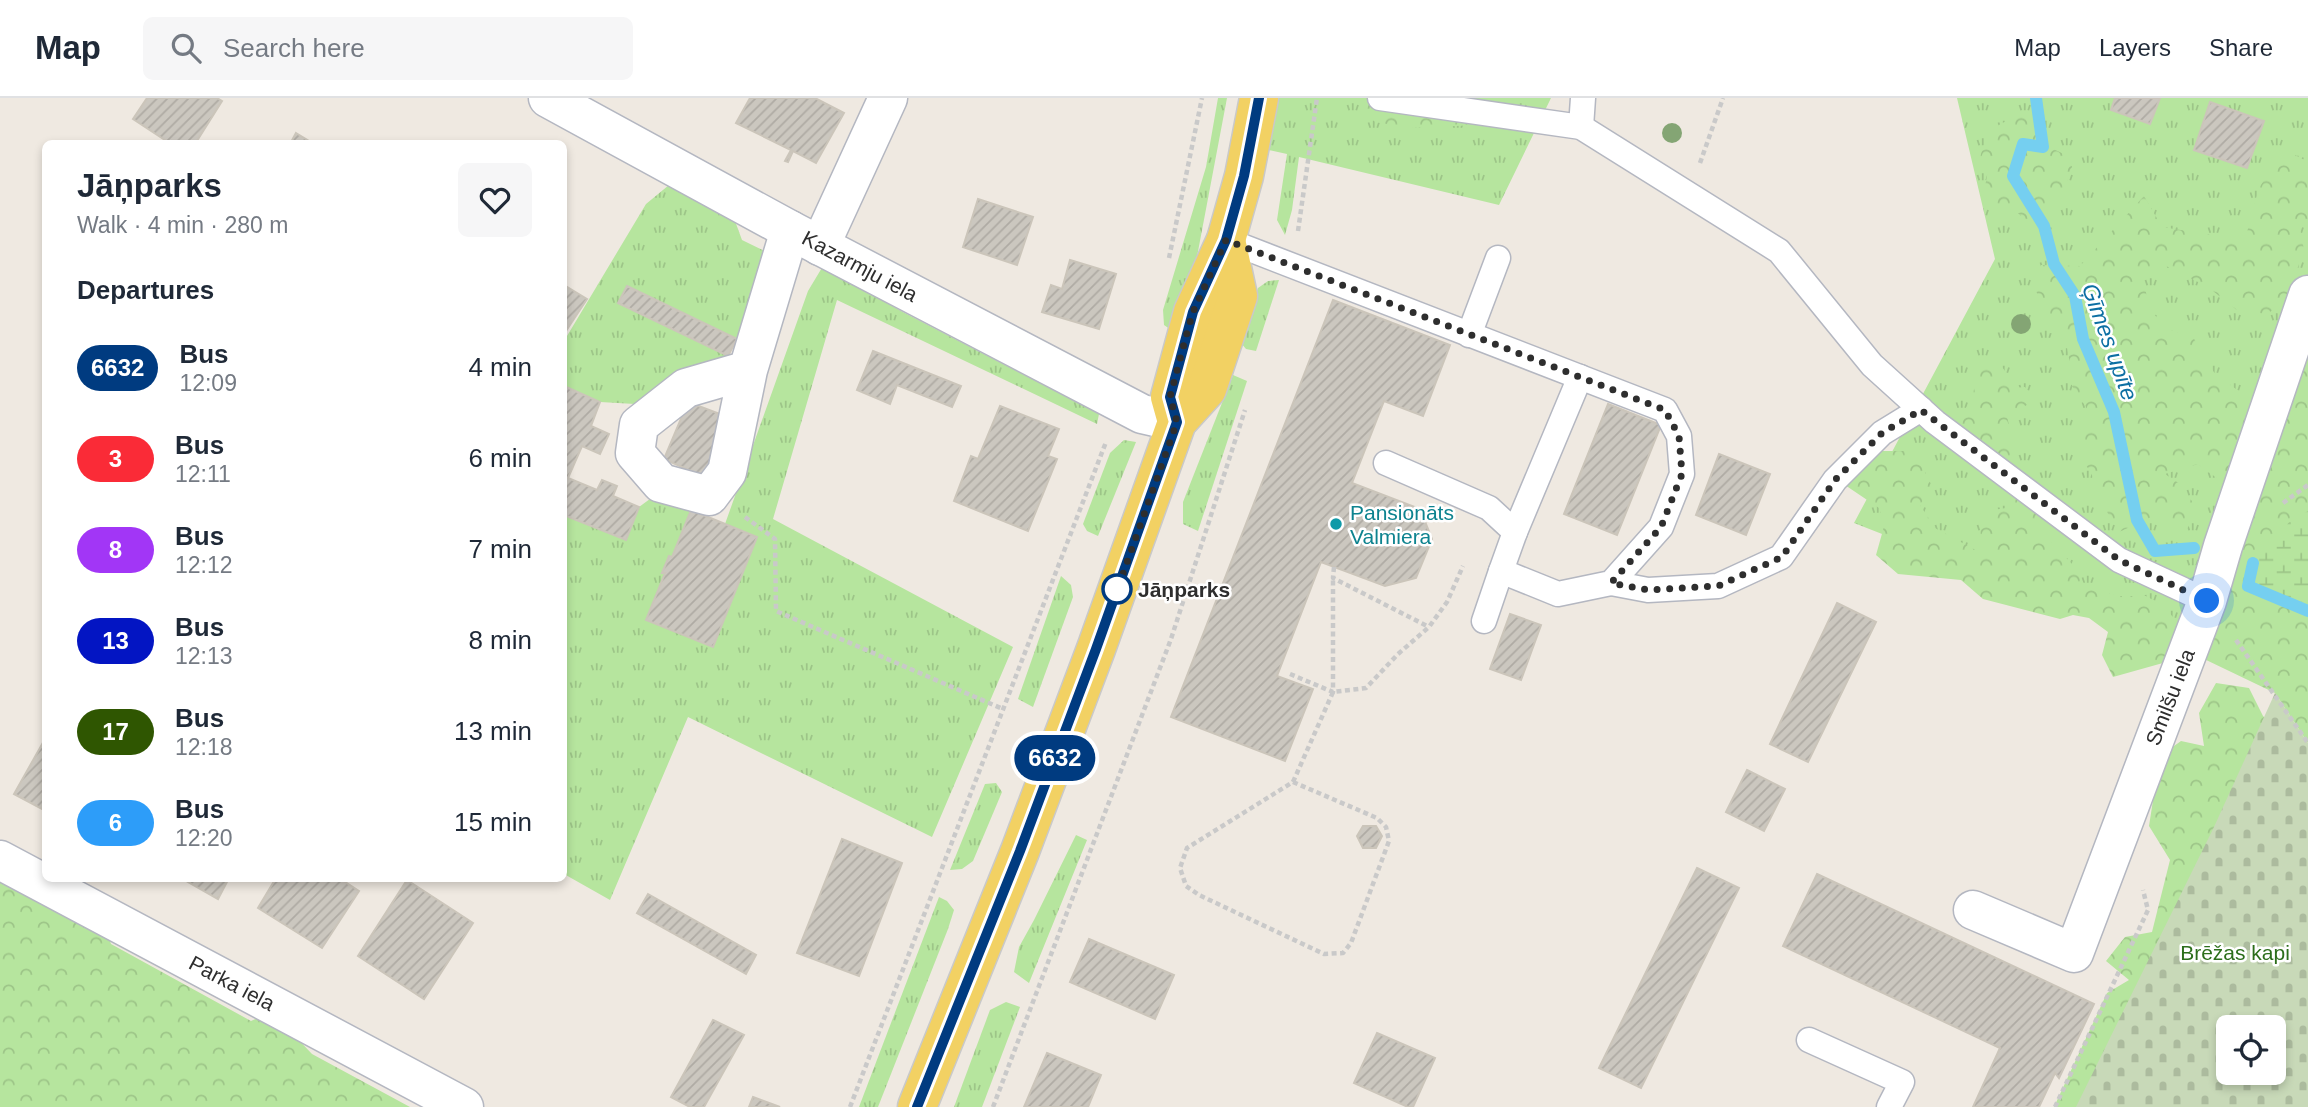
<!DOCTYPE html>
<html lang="en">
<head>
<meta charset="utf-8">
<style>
  :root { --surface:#fff; --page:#f6f6f7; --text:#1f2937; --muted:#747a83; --line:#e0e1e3 }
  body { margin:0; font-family:Arial,sans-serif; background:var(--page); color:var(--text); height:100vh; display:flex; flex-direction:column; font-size:26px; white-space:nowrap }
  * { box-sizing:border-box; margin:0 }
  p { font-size:23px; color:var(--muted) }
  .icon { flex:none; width:38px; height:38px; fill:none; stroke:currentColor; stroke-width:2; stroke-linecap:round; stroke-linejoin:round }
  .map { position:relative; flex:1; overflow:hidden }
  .sheet { position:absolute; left:42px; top:42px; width:525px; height:742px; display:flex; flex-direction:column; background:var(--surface); border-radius:10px; box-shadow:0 4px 10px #0003 }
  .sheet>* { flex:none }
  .badge { padding:0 14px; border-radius:23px; font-size:24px; line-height:46px }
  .controls { position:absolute; left:2216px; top:917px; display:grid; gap:14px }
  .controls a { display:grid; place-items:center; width:70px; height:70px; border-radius:10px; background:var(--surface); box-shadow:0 4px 10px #0003; font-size:35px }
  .you { position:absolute; width:35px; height:35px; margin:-18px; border:5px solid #fff; border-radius:50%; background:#1a73e8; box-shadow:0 0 0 10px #1a73e833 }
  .map>.badge { position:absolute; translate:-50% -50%; box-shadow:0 0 0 4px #fff }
  h2 { padding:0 35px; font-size:26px; line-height:63px }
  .round { display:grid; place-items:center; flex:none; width:74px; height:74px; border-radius:10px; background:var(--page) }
  .summary { display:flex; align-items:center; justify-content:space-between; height:119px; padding:0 35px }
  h1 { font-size:33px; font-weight:600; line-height:52px }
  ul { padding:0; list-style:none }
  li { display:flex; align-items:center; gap:21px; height:91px; padding:0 35px }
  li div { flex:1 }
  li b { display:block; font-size:26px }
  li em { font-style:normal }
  li .badge { min-width:77px; font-weight:700; text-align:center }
  header { display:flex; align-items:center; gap:42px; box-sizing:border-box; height:98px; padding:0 35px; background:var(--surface); border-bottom:2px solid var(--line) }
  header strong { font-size:33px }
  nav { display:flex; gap:38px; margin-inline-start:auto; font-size:24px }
  .search { width:490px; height:63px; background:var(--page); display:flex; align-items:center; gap:18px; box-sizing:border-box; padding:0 24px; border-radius:10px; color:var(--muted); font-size:26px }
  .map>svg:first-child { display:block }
  .grass { fill:url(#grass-tufts) }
  .forest { fill:url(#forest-crowns); fill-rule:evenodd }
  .wetland { fill:url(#wetland-marsh) }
  .cemetery { fill:url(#cemetery-stones); fill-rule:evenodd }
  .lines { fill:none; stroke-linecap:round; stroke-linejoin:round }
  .stream { stroke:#75cff0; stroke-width:12 }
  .building { fill:url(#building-hatch); stroke:#cbc5ba; stroke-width:2 }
  .lane-casing { stroke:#b4b7c1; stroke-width:27 }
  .street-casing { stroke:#b4b7c1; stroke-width:41 }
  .primary-casing { stroke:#c9c9c9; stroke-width:41 }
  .path { stroke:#c9c9c9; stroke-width:4.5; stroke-dasharray:5 3.5; stroke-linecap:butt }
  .lane { stroke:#fff; stroke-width:24 }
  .street { stroke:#fff; stroke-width:38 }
  .primary { stroke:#f2d163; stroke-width:38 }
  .tree { fill:#84a574 }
  .line-casing { stroke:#fff; stroke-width:16 }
  .line { stroke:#003b80; stroke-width:10 }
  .walk { stroke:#2e2e2e; stroke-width:7; stroke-dasharray:0 12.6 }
  .culture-dot { fill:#0f9aa8; stroke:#fff; stroke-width:2.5 }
  .stop-dot { fill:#fff; stroke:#003b80; stroke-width:3.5 }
  .labels { text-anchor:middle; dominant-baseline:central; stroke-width:5; stroke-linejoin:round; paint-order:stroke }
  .street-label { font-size:21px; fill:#2e2e2e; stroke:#fff }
  .culture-label { font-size:21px; fill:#0d838f; stroke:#fff; text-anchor:start }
  .stop-label { font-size:21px; font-weight:bold; fill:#2e2e2e; stroke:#fff; text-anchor:start }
  .park-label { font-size:21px; fill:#2c6e1b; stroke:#fff }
  .water-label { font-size:23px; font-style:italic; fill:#0d6fa3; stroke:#fff }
</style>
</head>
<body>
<header>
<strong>Map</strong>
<div class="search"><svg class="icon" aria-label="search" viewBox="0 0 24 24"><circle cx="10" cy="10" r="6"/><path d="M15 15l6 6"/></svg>Search here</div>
<nav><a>Map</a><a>Layers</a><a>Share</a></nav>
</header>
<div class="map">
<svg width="2308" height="1009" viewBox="0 0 2308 1009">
  <defs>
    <pattern id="grass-tufts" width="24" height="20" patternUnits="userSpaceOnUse" patternTransform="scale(1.75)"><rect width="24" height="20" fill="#b6e59e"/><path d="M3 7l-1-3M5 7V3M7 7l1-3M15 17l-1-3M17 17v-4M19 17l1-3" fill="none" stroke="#9dc588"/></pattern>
    <pattern id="forest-crowns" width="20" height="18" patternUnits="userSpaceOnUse" patternTransform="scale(1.75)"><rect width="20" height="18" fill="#b6e59e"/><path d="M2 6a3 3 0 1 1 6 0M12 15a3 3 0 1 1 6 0" fill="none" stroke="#9dc588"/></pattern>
    <pattern id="wetland-marsh" width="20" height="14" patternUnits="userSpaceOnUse" patternTransform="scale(1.75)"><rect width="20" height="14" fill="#b6e59e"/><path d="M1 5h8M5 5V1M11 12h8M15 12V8" fill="none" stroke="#9dc588"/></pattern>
    <pattern id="cemetery-stones" width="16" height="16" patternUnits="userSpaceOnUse" patternTransform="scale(1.75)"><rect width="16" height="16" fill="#c8d9b8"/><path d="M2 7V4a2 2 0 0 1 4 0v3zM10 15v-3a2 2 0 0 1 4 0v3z" fill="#acbb9e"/></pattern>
    <pattern id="building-hatch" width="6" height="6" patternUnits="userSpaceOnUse" patternTransform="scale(1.75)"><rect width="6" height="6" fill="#cbc7bf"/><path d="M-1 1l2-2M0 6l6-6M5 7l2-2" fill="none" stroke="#afaba4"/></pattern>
  </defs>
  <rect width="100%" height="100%" fill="#efe9e1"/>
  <g class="grass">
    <path d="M1218 0H1227L1196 164 1174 234 1164 227 1163 212 1206 69Z"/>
    <path d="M1256 0H1551L1499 107 1299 59 1292 112 1285 137 1277 122 1287 56 1251 48Z"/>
    <path d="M1957 0H2308V197L2188 551 2084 515 1854 425 1995 161Z"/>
    <path d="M669 87 735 123 742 142 775 158 742 236 737 241 627 189 619 206 728 258 635 306 600 304 564 288V243L646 106Z"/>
    <path d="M823 168 901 213 1099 316 1097 326 837 202 773 421 1013 549 932 739 688 619 610 802 564 776V417L625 442 639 409 654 398 691 412 646 522 713 549 757 440 725 426 808 193Z"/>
    <path d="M1279 182 1256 253 1246 251 1241 245 1258 190 1268 183Z"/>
    <path d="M1233 277 1247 283 1198 433 1183 426V404Z"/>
    <path d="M1124 342 1136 344 1098 438 1087 433 1083 426 1110 355Z"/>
    <path d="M1061 478 1071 487 1073 499 1033 609 1018 601Z"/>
    <path d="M996 685 1002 694 973 763 962 771 950 772 985 686Z"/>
    <path d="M1076 737 1087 742 1029 885 1014 874 1019 849 1034 822Z"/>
    <path d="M939 799 947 803 954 812 948 831 878 1009H859Z"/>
    <path d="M1006 904 1020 909 982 1009H954L990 912Z"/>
  </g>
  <g class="forest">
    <path d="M1359 0H1486L1478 27 1411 30 1375 24Z"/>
    <path d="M2023 18 2049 49 2068 58 2072 69 2062 100 2027 122 2012 111 1999 108 1985 89 1988 72 1980 60C1987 34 1995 24 2023 18Z"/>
    <path d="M2284 51 2308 64V122L2299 126 2304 152 2288 197 2268 216 2238 213 2208 189 2162 166 2144 182 2148 207 2164 230 2193 239 2215 276 2243 296 2261 303 2230 390 2198 366 2165 376 2180 386 2198 412 2187 431 2156 417 2119 434 2094 392 2092 377 2083 362 2078 334 2086 309 2072 288 2070 266 2065 238 2050 235 2034 186 2041 167 2080 168 2144 98 2162 129 2218 138H2246L2259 90Z"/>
    <path d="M2308 197V645L2275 595 2202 560Z"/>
    <path d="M1990 262C2003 265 2009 278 2013 290L2025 289 2031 297 2030 305 2007 319 2015 350 2012 359 2000 363 1960 332 1959 317C1979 300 1971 290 1979 268Z"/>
    <path d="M1882 353H1914L1932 388 1920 407 1935 430 1981 455 1980 414 2006 410 2021 395 2045 423 2046 438 2072 466 2086 489 2120 498H2146L2162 507 2184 531 2170 563 2113 579 2102 557 2108 534 2089 520 2073 517 2060 521 1983 501 1961 482 1898 476 1876 457 1885 425 1879 410 1842 385Z"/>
    <path d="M2216 585 2249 590 2263 618 2285 638 2308 1009H2054L2107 895 2129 882 2106 863 2125 839 2152 834 2170 762 2149 728 2160 658 2181 643 2204 648 2199 615ZM2228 929H2273V975H2228Z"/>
    <path d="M0 774 99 809 111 846 251 923 272 914 312 956 410 1009H0Z"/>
  </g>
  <path class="wetland" d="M2308 413V528L2301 510 2248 488 2253 465 2291 422Z"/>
  <path class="cemetery" d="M2275 595 2308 645V1009H2076L2214 729ZM2228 929H2273V975H2228Z"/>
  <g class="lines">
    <g class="stream">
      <path d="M2036 0 2043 49 2023 46 2013 78 2044 128 2054 166 2075 198 2083 241 2114 314 2137 422 2155 453 2194 450"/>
      <path d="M2253 465 2248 488 2308 513"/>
    </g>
  </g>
  <g class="building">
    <path d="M147 0H217L222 3 195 46H171L133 21Z"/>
    <path d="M750 0H815L844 15 816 65 793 53 788 64 785 63 791 52 736 25Z"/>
    <path d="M2115 0H2160L2150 26 2111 12Z"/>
    <path d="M2210 4 2264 23 2247 70 2194 52Z"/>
    <path d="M296 35 314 46H290Z"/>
    <path d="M978 101 1033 119 1017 167 963 149Z"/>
    <path d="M1070 162 1116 176 1099 231 1042 214 1051 187 1062 191Z"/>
    <path d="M564 187 587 201 564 236Z"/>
    <path d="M627 188 737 241 728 258 618 205Z"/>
    <path d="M1333 202 1450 247 1423 318 1384 303 1352 385 1420 411 1432 441 1416 480 1385 488 1321 464 1277 578 1313 591 1285 663 1171 619Z"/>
    <path d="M873 253 961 288 952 309 897 287 890 306 857 292Z"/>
    <path d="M564 288 600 304 591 328 609 336 600 356 582 348 568 380 597 392 602 382 617 388 613 398 639 409 626 442 564 417Z"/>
    <path d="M688 304 728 319 704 379 664 361Z"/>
    <path d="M1608 306 1661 327 1617 437 1564 416Z"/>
    <path d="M1000 308 1059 331 1048 358 1057 361 1028 433 954 403 971 358 978 361Z"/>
    <path d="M1719 356 1770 376 1746 437 1696 417Z"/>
    <path d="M691 412 757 439 713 549 646 522 665 475H662L669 458 672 459Z"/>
    <path d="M1837 505 1876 524 1808 664 1770 646Z"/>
    <path d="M1510 516 1541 527 1521 582 1490 571Z"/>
    <path d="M45 641H46V713L14 696Z"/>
    <path d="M1747 672 1785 691 1764 733 1726 714Z"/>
    <path d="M1363 728H1376L1382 738 1376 750H1363L1357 738Z"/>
    <path d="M842 741 902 765 859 878 797 855Z"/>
    <path d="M1697 770 1739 790 1641 990 1599 970Z"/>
    <path d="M1817 776 2094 906 2059 980 2055 975 2039 1009H1973L2000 950 1783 848Z"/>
    <path d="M181 780H229L218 801Z"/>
    <path d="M276 780H339L359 793 322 850 258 810Z"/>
    <path d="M407 782 473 825 424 901 358 858Z"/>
    <path d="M648 796 756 857 746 876 637 815Z"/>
    <path d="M1089 841 1174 877 1155 921 1070 884Z"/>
    <path d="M713 922 744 937 704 1009H690L671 999Z"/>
    <path d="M1377 935 1435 960 1413 1009H1408L1354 985Z"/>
    <path d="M1047 955 1101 977 1088 1009H1024Z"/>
    <path d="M753 999 780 1009H749Z"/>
  </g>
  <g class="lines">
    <g class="lane-casing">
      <g id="lane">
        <path d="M1380 0 1581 29 1779 153 1872 267 1935 324 2119 462 2207 503"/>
        <path d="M1581 29 1583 0"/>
        <path d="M1226 142 1665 312 1679 338 1682 376 1661 429 1611 485 1558 496 1501 473 1515 434"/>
        <path d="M1469 237 1498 160"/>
        <path d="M1386 365 1489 410 1515 434 1580 279"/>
        <path d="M1611 485 1648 492 1718 488 1781 459 1835 382 1882 335 1921 311"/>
        <path d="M1484 523 1501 473"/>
        <path d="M1809 942 1902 984 1889 1009"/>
      </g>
    </g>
    <g class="street-casing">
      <g id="street">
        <path d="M548 0 790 132 1142 316 1177 324"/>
        <path d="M820 148 888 0"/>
        <path d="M748 272 686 290 639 327 635 355 661 385 709 398 727 374 748 272 790 132"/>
        <path d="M0 762 464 1009"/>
        <path d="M1973 812 2074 855 2207 503 2223 448 2308 197"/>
      </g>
    </g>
    <g class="primary-casing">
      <g id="primary">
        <path d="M1177 324 1170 299 1193 214 1226 142 1244 78 1259 0"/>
        <path d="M917 1009 1020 753 1096 551 1177 324 1207 291 1238 198 1226 142"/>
      </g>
    </g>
    <g class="path">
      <path d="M1700 65 1723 0"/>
      <path d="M1298 133 1317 0"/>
      <path d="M1169 160 1202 0"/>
      <path d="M2283 405 2308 387"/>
      <path d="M745 419 775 441 776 513 1003 611"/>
      <path d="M1334 469 1333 480 1429 529"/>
      <path d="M2236 542 2308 645"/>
      <path d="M1290 576 1333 594V480"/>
      <path d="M1293 684 1377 720 1386 729 1389 743 1351 845 1343 855 1324 856 1199 797 1186 788 1180 770 1187 750Z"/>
      <path d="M1293 684 1333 594 1366 590 1398 556 1429 529 1447 504 1463 468"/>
      <path d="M850 1009 1106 344"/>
      <path d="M993 1009 1171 541 1245 312"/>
      <path d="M2055 1009 2148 812 2143 792"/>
    </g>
    <use href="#lane" class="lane"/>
    <use href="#street" class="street"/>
    <use href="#primary" class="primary"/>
  </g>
  <g class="tree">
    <circle cx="1672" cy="35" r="10"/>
    <circle cx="2021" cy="226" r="10"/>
  </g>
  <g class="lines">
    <g class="line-casing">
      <path id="line" d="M917 1009 1020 753 1096 551 1177 324 1170 299 1193 214 1226 142 1244 78 1259 0"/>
    </g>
    <use href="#line" class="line"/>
    <path class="walk" d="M1117 491 1114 501 1177 324 1170 299 1188 231 1193 214 1226 142 1665 312 1679 338 1682 376 1661 429 1611 485 1648 492 1718 488 1782 459 1835 382 1882 335 1921 312 2119 462 2207 503"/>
  </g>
  <circle class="culture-dot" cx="1336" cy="426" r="7"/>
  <circle class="stop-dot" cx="1117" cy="491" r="14"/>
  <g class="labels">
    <g class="street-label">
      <text transform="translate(860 168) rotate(28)">Kazarmju iela</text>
      <text transform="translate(2170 599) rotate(-69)">Smilšu iela</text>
      <text transform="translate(232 885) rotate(28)">Parka iela</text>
    </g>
    <g class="culture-label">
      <text x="1350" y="414">Pansionāts<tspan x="1350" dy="24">Valmiera</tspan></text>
    </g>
    <g class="stop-label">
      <text x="1138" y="491">Jāņparks</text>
    </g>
    <g class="park-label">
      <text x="2235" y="854">Brēžas kapi</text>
    </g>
    <g class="water-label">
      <text transform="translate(2110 244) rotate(70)">Ģīmes upīte</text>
    </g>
  </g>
</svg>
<div class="controls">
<a><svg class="icon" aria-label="locate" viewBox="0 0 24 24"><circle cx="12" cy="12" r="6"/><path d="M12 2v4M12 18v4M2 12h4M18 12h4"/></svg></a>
</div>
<div class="you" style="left:2207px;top:503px"></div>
<b class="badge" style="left:1055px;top:660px;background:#003b80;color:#fff">6632</b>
<section class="sheet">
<div class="summary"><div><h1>Jāņparks</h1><p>Walk · 4 min · 280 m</p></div><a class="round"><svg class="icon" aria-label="heart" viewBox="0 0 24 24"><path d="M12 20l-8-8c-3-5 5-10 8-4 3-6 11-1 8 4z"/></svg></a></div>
<h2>Departures</h2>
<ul>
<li><span class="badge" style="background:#003b80;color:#fff">6632</span><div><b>Bus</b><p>12:09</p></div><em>4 min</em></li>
<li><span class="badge" style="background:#fa2b37;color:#fff">3</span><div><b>Bus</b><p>12:11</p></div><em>6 min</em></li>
<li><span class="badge" style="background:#a236f6;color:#fff">8</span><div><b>Bus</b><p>12:12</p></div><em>7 min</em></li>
<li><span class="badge" style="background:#0315c3;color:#fff">13</span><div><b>Bus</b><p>12:13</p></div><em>8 min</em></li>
<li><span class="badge" style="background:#2f5601;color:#fff">17</span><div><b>Bus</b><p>12:18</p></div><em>13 min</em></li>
<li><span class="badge" style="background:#2d9df9;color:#fff">6</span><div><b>Bus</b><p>12:20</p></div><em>15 min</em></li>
</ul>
</section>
</div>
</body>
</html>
